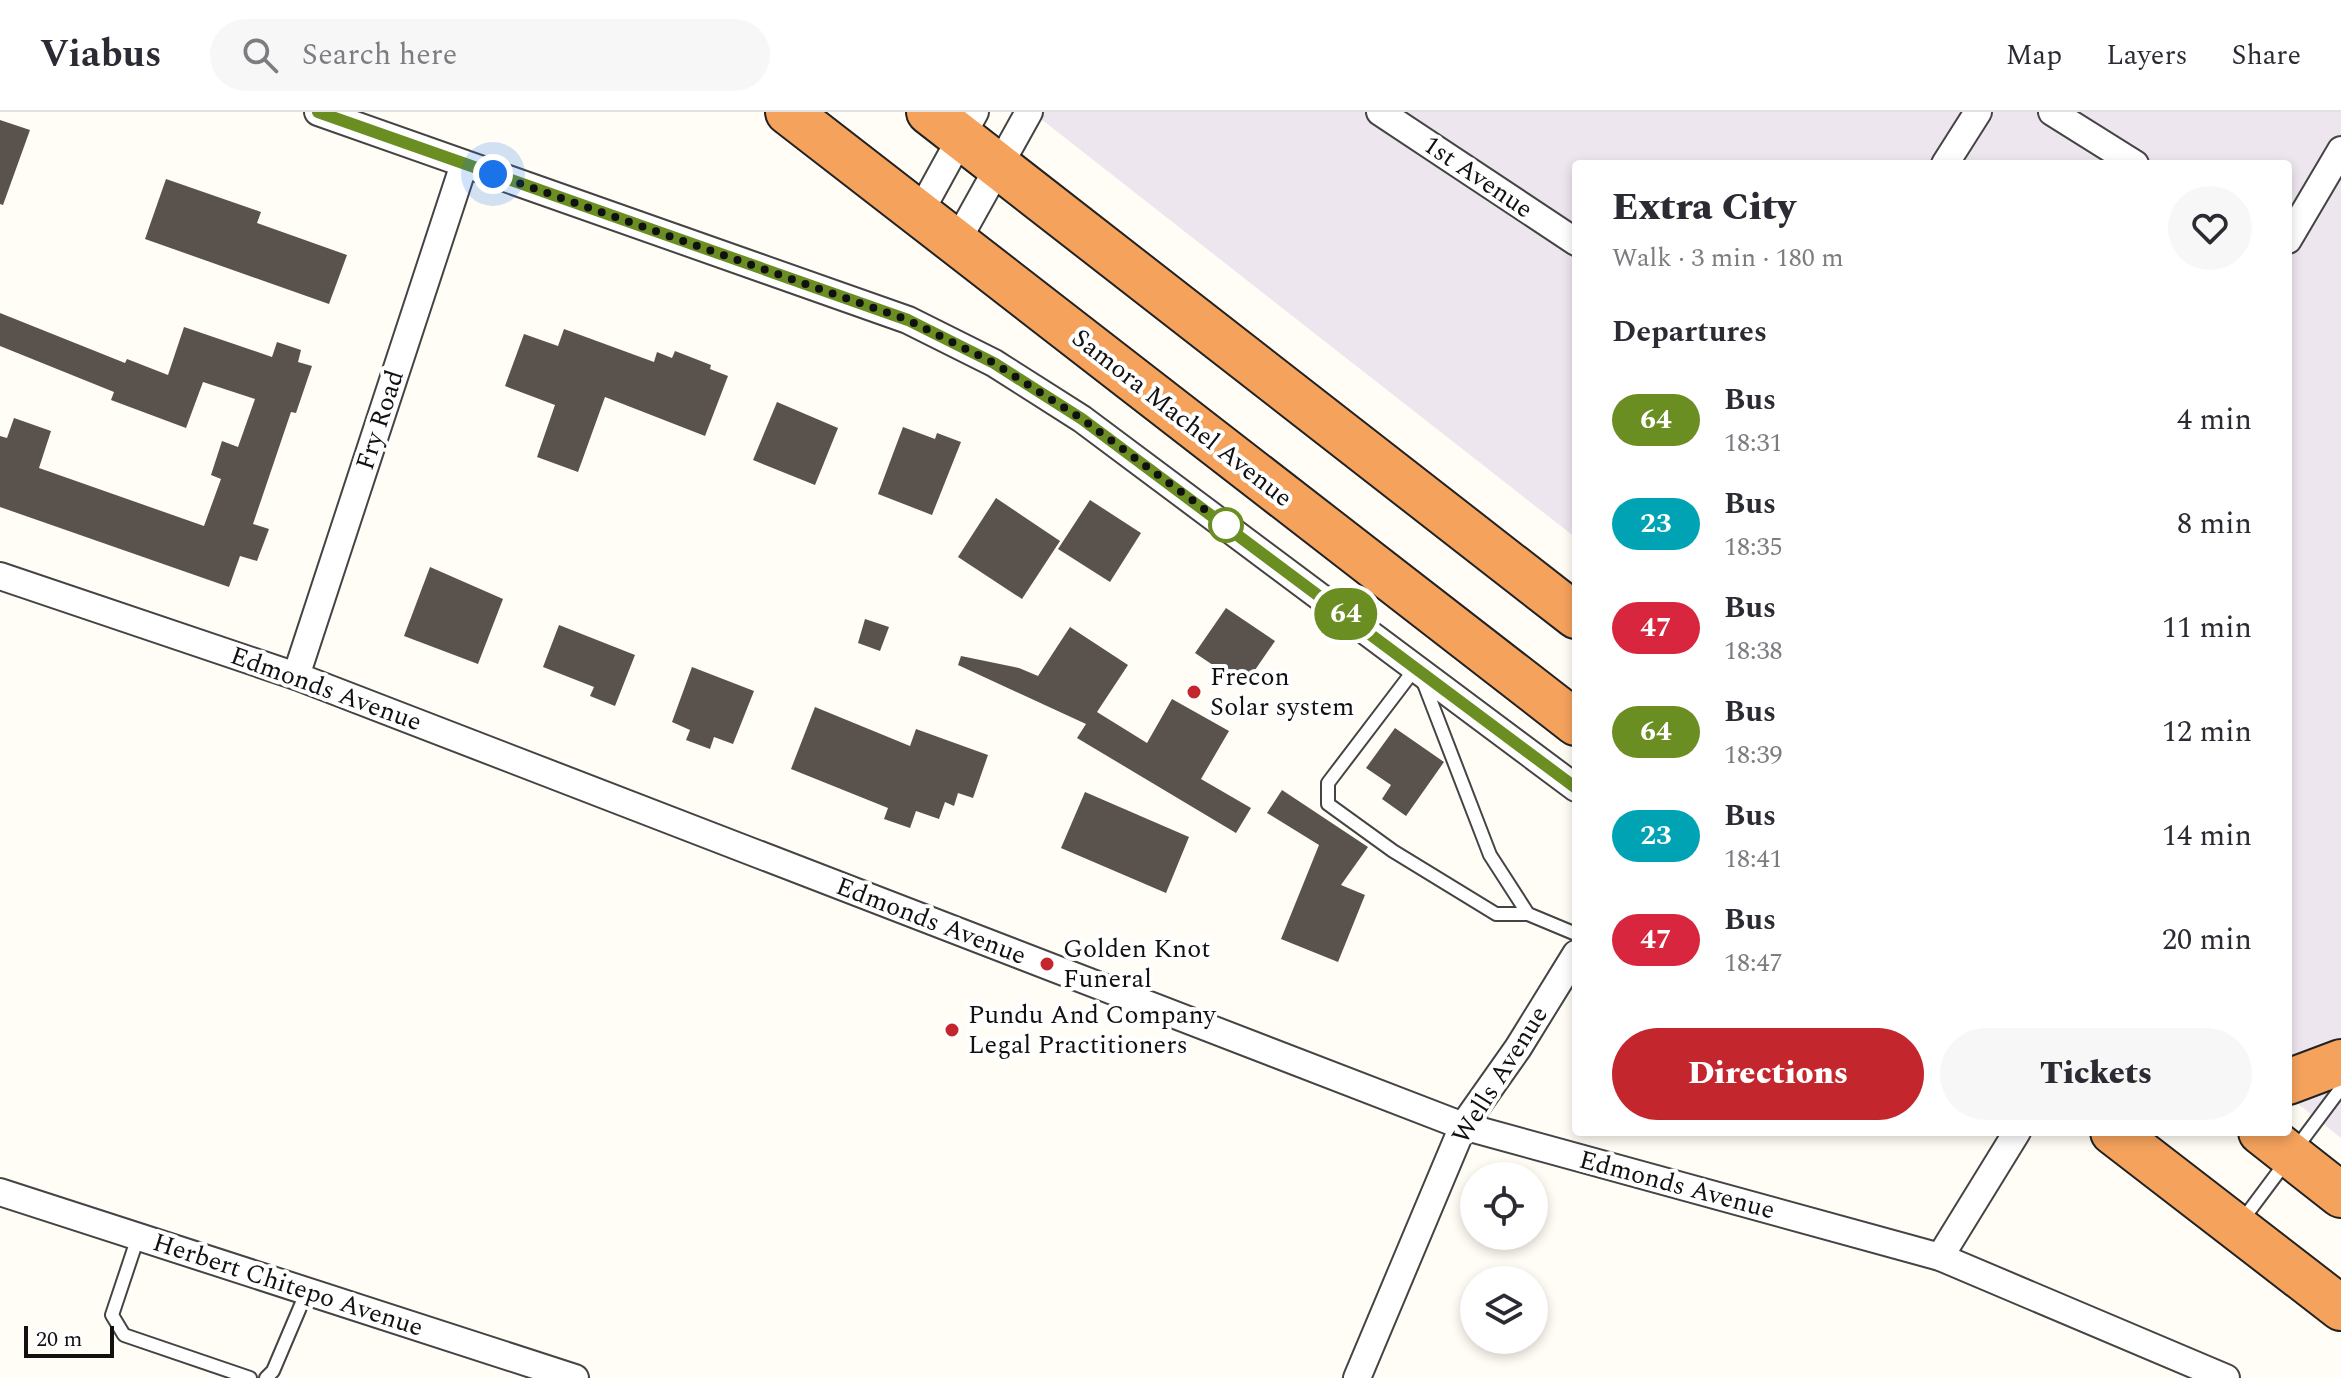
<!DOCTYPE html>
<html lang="en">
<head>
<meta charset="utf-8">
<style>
  :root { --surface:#fff; --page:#f7f7f7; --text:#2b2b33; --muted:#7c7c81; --line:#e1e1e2; --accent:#c4262e }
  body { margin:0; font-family:Spectral,serif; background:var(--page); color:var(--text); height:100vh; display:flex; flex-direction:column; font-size:30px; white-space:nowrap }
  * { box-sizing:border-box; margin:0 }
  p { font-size:26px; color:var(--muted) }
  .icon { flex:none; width:44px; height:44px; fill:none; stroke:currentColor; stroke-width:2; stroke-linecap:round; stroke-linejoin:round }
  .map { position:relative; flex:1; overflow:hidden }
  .drawer { position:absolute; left:1572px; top:48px; width:720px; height:976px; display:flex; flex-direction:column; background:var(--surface); border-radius:8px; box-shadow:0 4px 12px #0003 }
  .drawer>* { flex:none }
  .badge { padding:0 16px; border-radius:26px; font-size:28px; line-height:52px }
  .buttons { position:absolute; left:1460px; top:1050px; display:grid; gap:16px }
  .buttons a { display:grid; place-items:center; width:88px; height:88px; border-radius:50%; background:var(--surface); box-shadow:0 4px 12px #0003; font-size:40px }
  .scale { position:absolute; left:24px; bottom:20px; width:90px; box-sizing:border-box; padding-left:8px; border:4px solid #111; border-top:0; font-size:22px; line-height:28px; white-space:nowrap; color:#111; -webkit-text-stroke:6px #fff; paint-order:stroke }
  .you { position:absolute; width:40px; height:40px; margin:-20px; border:6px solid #fff; border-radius:50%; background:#1a73e8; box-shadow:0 0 0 12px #1a73e833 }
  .map>.badge { position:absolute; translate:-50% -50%; box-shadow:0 0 0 4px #fff }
  h2 { padding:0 40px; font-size:30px; line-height:72px }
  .round { display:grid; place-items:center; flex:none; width:84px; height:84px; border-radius:42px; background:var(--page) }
  .overview { display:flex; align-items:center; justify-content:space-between; height:136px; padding:0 40px }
  h1 { font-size:38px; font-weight:800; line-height:60px }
  .cta { display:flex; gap:16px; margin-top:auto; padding:16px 40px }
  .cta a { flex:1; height:92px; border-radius:48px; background:var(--accent); color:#fff; font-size:32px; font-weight:800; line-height:92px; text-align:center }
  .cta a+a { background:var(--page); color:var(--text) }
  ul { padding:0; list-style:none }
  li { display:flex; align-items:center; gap:24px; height:104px; padding:0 40px }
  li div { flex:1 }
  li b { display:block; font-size:30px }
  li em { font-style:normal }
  li .badge { min-width:88px; font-weight:700; text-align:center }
  header { display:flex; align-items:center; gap:48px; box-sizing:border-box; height:112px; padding:0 40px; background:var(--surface); border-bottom:2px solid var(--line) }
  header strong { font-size:38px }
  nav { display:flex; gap:44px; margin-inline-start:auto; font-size:28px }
  .search { width:560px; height:72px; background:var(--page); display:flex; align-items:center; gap:20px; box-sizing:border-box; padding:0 28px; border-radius:44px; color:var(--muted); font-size:30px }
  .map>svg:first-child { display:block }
  .industrial { fill:#eee6ef }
  .building { fill:#5a524d }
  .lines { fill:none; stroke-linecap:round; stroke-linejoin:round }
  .lane-casing { stroke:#444; stroke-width:16 }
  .street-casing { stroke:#444; stroke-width:30 }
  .highway-casing { stroke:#222; stroke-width:48 }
  .lane { stroke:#fff; stroke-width:12 }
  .street { stroke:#fff; stroke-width:26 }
  .highway { stroke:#f5a25d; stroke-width:44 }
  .line-casing { stroke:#fff; stroke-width:18 }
  .line { stroke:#6b8e23; stroke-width:12 }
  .walk { stroke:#111; stroke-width:8; stroke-dasharray:0 14.4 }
  .stop-dot { fill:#fff; stroke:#6b8e23; stroke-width:4 }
  .poi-dot { fill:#c4262e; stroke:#fff; stroke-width:3 }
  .labels { text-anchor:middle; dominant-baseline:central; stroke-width:8; stroke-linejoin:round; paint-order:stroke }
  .street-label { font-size:26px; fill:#111; stroke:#fff }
  .poi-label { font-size:26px; fill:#111; stroke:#fff; text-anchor:start }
</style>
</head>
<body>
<header>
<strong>Viabus</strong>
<div class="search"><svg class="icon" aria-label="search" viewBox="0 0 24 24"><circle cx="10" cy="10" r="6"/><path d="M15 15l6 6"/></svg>Search here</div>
<nav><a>Map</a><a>Layers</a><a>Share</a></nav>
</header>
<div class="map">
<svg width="2341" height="1266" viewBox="0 0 2341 1266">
  <rect width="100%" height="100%" fill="#fffdf5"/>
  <path class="industrial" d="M1032 0H2341V1026L2288 984V52H1576V426Z"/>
  <g class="building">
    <path d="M0 8 30 18 3 93 0 92Z"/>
    <path d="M166 67 261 100 257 111 347 143 329 192 145 127Z"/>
    <path d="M0 201 125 251 127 247 168 263 184 215 272 245 277 230 301 238 298 250 312 254 296 301 291 300 253 412 269 417 257 449 240 444 229 475 0 395V324L7 326 14 306 51 319 39 356 204 414 221 367 211 363 222 329 238 335 255 287 203 270 186 316 111 288 114 280 0 234Z"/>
    <path d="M564 217 654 250 657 240 672 246 675 239 711 253 710 257 728 264 705 324 605 285 578 360 537 345 555 293 505 274 524 222 558 234Z"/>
    <path d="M777 290 838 316 815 373 753 348Z"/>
    <path d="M903 315 935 327 937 321 961 330 932 403 878 382Z"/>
    <path d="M996 386 1060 429 1022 487 958 445Z"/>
    <path d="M1090 388 1141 421 1110 470 1058 437Z"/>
    <path d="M430 455 503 487 478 552 404 524Z"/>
    <path d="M1226 496 1275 529 1244 574 1195 541Z"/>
    <path d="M865 507 889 515 880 539 858 531Z"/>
    <path d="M559 513 635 543 615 594 590 584 594 575 543 555Z"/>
    <path d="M1070 515 1128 553 1097 600 1147 631 1172 587 1229 619 1201 667 1251 696 1236 721 1077 626 1086 612 958 553 961 544 1019 556 1038 564Z"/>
    <path d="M692 555 754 579 733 632 714 625 710 637 686 628 690 618 672 610Z"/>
    <path d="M815 595 910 634 916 617 988 643 973 686 958 681 954 694 945 690 939 707 916 699 910 716 884 707 888 696 791 657Z"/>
    <path d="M1395 616 1444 650 1406 704 1382 687 1391 673 1366 656Z"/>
    <path d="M1282 678 1368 735 1341 773 1365 783 1338 850 1281 827 1319 733 1267 701Z"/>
    <path d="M1085 680 1189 725 1166 781 1061 736Z"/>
  </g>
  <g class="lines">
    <g class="lane-casing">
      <g id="lane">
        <path d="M1417 554 1328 671V692L1393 739 1496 802H1528"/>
        <path d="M1423 569 1490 743 1528 802 1576 822"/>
        <path d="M2241 1110 2341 976"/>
        <path d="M138 1125 112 1203 124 1223 250 1266"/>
        <path d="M266 1266 273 1259 307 1179"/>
      </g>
    </g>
    <g class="street-casing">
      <g id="street">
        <path d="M318 0 908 208 994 251 1082 307 1576 676"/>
        <path d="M1380 0 1576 130"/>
        <path d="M2052 0 2135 52"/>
        <path d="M1945 52 1978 0"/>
        <path d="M919 102 975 0"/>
        <path d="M2288 128 2341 38"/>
        <path d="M956 131 1029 0"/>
        <path d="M0 464 296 564 1463 1014 1940 1145 2226 1266"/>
        <path d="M296 564 464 52"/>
        <path d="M0 1080 575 1266"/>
        <path d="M1940 1145 2017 1020"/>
        <path d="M1357 1266 1463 1014 1518 936 1576 842"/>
      </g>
    </g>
    <g class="highway-casing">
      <g id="highway">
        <path d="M788 0 1576 611"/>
        <path d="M929 0 1576 504"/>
        <path d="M2288 970 2341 950"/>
        <path d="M2113 1020 2341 1196"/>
        <path d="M2261 1020 2341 1083"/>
      </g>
    </g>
    <use href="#lane" class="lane"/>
    <use href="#street" class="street"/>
    <use href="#highway" class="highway"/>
  </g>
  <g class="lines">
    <g class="line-casing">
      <path id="line" d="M318 0 908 208 994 251 1082 307 1576 676"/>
    </g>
    <use href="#line" class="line"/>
    <path class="walk" d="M493 62 908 208 994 251 1082 307 1226 413"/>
  </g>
  <circle class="stop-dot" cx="1226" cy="413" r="16"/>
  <g class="poi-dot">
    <circle cx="1194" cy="580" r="8"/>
    <circle cx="1047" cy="852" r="8"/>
    <circle cx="952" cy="918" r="8"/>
  </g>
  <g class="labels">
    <g class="street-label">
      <text transform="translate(1478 65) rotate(34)">1st Avenue</text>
      <text transform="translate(1182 306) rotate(38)">Samora Machel Avenue</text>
      <text transform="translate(380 308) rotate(-72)">Fry Road</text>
      <text transform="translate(326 577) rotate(20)">Edmonds Avenue</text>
      <text transform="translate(931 809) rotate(21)">Edmonds Avenue</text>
      <text transform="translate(1500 963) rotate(-58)">Wells Avenue</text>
      <text transform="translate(1677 1073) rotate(15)">Edmonds Avenue</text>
      <text transform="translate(288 1173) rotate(18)">Herbert Chitepo Avenue</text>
    </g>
    <g class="poi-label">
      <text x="1210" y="565">Frecon<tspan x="1210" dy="30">Solar system</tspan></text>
      <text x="1063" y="837">Golden Knot<tspan x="1063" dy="30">Funeral</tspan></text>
      <text x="968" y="903">Pundu And Company<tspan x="968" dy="30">Legal Practitioners</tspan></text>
    </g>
  </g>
</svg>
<div class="buttons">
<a><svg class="icon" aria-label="locate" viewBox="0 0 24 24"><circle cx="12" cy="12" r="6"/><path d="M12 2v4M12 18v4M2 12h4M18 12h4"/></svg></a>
<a><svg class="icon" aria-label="layers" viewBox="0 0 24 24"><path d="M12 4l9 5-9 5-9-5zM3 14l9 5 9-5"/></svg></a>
</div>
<div class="scale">20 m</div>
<div class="you" style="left:493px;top:62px"></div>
<b class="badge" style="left:1346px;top:502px;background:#6b8e23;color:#fff">64</b>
<section class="drawer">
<div class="overview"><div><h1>Extra City</h1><p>Walk · 3 min · 180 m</p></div><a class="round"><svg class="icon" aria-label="heart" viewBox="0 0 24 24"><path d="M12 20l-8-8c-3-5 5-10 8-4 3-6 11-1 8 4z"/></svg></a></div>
<h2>Departures</h2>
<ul>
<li><span class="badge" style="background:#6b8e23;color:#fff">64</span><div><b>Bus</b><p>18:31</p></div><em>4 min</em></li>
<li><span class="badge" style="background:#00a3b4;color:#fff">23</span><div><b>Bus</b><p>18:35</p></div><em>8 min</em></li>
<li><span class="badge" style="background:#d7263d;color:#fff">47</span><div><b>Bus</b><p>18:38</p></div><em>11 min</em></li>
<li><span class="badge" style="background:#6b8e23;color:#fff">64</span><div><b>Bus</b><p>18:39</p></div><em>12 min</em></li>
<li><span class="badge" style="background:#00a3b4;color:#fff">23</span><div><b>Bus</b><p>18:41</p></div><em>14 min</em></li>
<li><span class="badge" style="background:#d7263d;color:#fff">47</span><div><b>Bus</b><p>18:47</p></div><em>20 min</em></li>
</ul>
<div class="cta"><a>Directions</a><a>Tickets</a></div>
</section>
</div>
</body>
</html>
